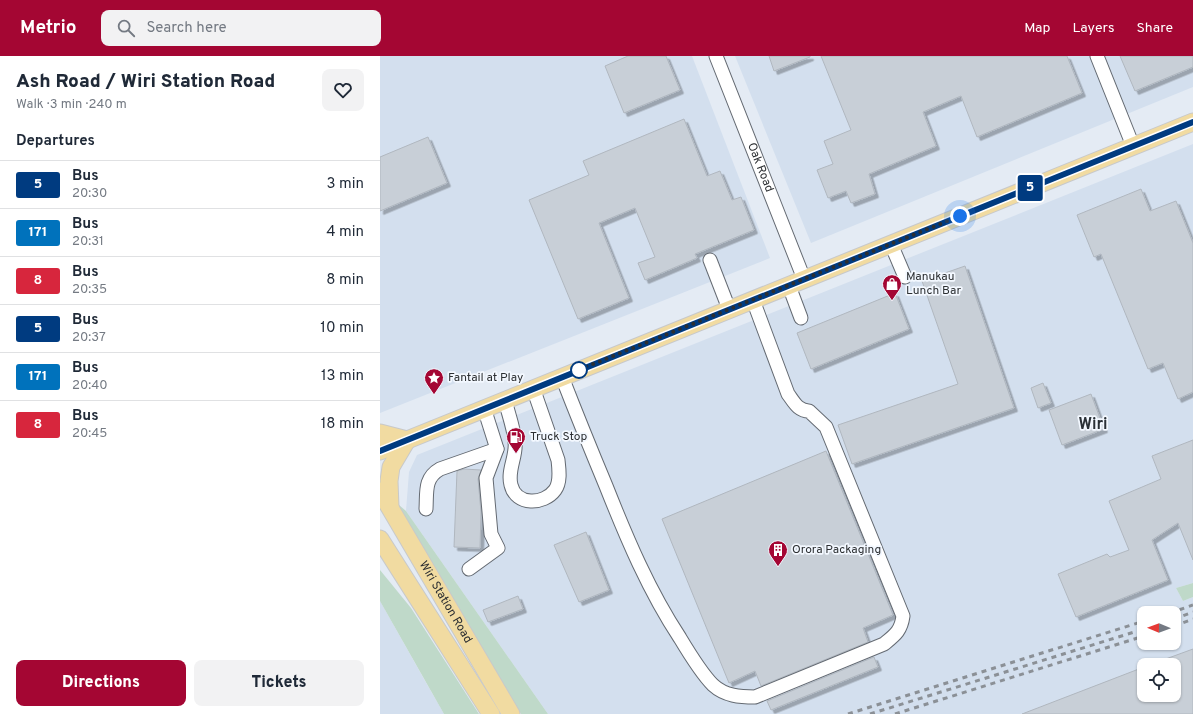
<!DOCTYPE html>
<html lang="en">
<head>
<meta charset="utf-8">
<style>
  :root { --surface:#fff; --page:#f2f2f3; --text:#1f2937; --muted:#747a83; --line:#e0e1e3; --accent:#a40633 }
  body { margin:0; font-family:Overpass,sans-serif; background:var(--page); color:var(--text); height:100vh; display:flex; flex-direction:column; font-size:15px; white-space:nowrap }
  * { box-sizing:border-box; margin:0 }
  p { font-size:13px; color:var(--muted) }
  .icon { flex:none; width:22px; height:22px; fill:none; stroke:currentColor; stroke-width:2; stroke-linecap:round; stroke-linejoin:round }
  .map { position:relative; flex:1; overflow:hidden }
  .panel { display:flex; flex-direction:column; background:var(--surface); width:380px }
  .panel>* { flex:none }
  .badge { padding:0 8px; border-radius:3px; font-size:14px; line-height:26px }
  .needle { width:26px; rotate:271deg }
  .tools { position:absolute; left:757px; top:550px; display:grid; gap:8px }
  .tools a { display:grid; place-items:center; width:44px; height:44px; border-radius:8px; background:var(--surface); box-shadow:0 1px 3px #0004; font-size:20px }
  .you { position:absolute; width:20px; height:20px; margin:-10px; border:3px solid #fff; border-radius:50%; background:#1a73e8; box-shadow:0 0 0 6px #1a73e833 }
  .map>.badge { position:absolute; translate:-50% -50%; box-shadow:0 0 0 2px #fff }
  h2 { padding:0 16px; font-size:15px; line-height:36px }
  .round { display:grid; place-items:center; flex:none; width:42px; height:42px; border-radius:8px; background:var(--page) }
  .head { display:flex; align-items:center; justify-content:space-between; height:68px; padding:0 16px }
  h1 { font-size:19px; font-weight:800; line-height:30px }
  .cta { display:flex; gap:8px; margin-top:auto; padding:8px 16px }
  .cta a { flex:1; height:46px; border-radius:8px; background:var(--accent); color:#fff; font-size:16px; font-weight:800; line-height:46px; text-align:center }
  .cta a+a { background:var(--page); color:var(--text) }
  ul { padding:0; list-style:none }
  li { display:flex; align-items:center; gap:12px; height:48px; padding:0 16px; border-top:1px solid var(--line) }
  li div { flex:1 }
  li b { display:block; font-size:15px }
  li em { font-style:normal }
  li .badge { min-width:44px; font-weight:700; text-align:center }
  header { display:flex; align-items:center; gap:24px; box-sizing:border-box; height:56px; padding:0 20px; background:var(--accent); color:#fff }
  header strong { font-size:19px }
  nav { display:flex; gap:22px; margin-inline-start:auto; font-size:14px }
  .search { width:280px; height:36px; background:var(--page); display:flex; align-items:center; gap:10px; box-sizing:border-box; padding:0 14px; border-radius:8px; color:var(--muted); font-size:15px }
  main { display:flex; flex:1; min-height:0 }
  .map>svg:first-child { display:block }
  .built { fill:#d3dfee; fill-rule:evenodd }
  .green { fill:#bfd9c9 }
  .building { fill:#c8cfd7; stroke:#b0b7bf; filter:url(#shadow) }
  .lines { fill:none; stroke-linecap:round; stroke-linejoin:round }
  .minor-casing { stroke:#646a72; stroke-width:15 }
  .major-casing { stroke:#c8c9ca; stroke-width:19 }
  .minor { stroke:#fff; stroke-width:13 }
  .major { stroke:#f1dba1; stroke-width:17 }
  .rail { stroke:#8b9096; stroke-width:3; stroke-dasharray:5 5; stroke-linecap:butt }
  .line-casing { stroke:#fff; stroke-width:9 }
  .line { stroke:#003b80; stroke-width:6 }
  .walk { stroke:#2c2f32; stroke-width:4; stroke-dasharray:0 7.2 }
  .stop-dot { fill:#fff; stroke:#003b80; stroke-width:2 }
  .labels { text-anchor:middle; dominant-baseline:central; stroke-width:3.5; stroke-linejoin:round; paint-order:stroke }
  .street-label { font-size:12px; fill:#2c2f32; stroke:#f3f8ff }
  .poi-label { font-size:12px; fill:#2c2f32; stroke:#f3f8ff; text-anchor:start }
  .district-label { font-size:16px; font-weight:bold; fill:#2a3036; stroke:#f3f8ff }
</style>
</head>
<body>
<header>
<strong>Metrio</strong>
<div class="search"><svg class="icon" aria-label="search" viewBox="0 0 24 24"><circle cx="10" cy="10" r="6"/><path d="M15 15l6 6"/></svg>Search here</div>
<nav><a>Map</a><a>Layers</a><a>Share</a></nav>
</header>
<main>
<section class="panel">
<div class="head"><div><h1>Ash Road / Wiri Station Road</h1><p>Walk · 3 min · 240 m</p></div><a class="round"><svg class="icon" aria-label="heart" viewBox="0 0 24 24"><path d="M12 20l-8-8c-3-5 5-10 8-4 3-6 11-1 8 4z"/></svg></a></div>
<h2>Departures</h2>
<ul>
<li><span class="badge" style="background:#003b80;color:#fff">5</span><div><b>Bus</b><p>20:30</p></div><em>3 min</em></li>
<li><span class="badge" style="background:#0072bc;color:#fff">171</span><div><b>Bus</b><p>20:31</p></div><em>4 min</em></li>
<li><span class="badge" style="background:#d7263d;color:#fff">8</span><div><b>Bus</b><p>20:35</p></div><em>8 min</em></li>
<li><span class="badge" style="background:#003b80;color:#fff">5</span><div><b>Bus</b><p>20:37</p></div><em>10 min</em></li>
<li><span class="badge" style="background:#0072bc;color:#fff">171</span><div><b>Bus</b><p>20:40</p></div><em>13 min</em></li>
<li><span class="badge" style="background:#d7263d;color:#fff">8</span><div><b>Bus</b><p>20:45</p></div><em>18 min</em></li>
</ul>
<div class="cta"><a>Directions</a><a>Tickets</a></div>
</section>
<div class="map">
<svg width="813" height="658" viewBox="0 0 813 658">
  <defs>
    <filter id="shadow"><feDropShadow dx="3.5" dy="3.5" stdDeviation="0" flood-color="#0004"/></filter>
  </defs>
  <rect width="100%" height="100%" fill="#e4ebf4"/>
  <g class="built">
    <path d="M0 0H312L390 202 0 357Z"/>
    <path d="M355 0H813V31L431 187Z"/>
    <path d="M813 88V527L796 532 803 545 813 541V658H168L26 455 29 416 37 399ZM764 557H794V587H764ZM764 609H794V639H764Z"/>
    <path d="M0 545 45 625 64 658H0Z"/>
  </g>
  <g class="green">
    <path d="M19 449 26 455 168 658H141L24 466Z"/>
    <path d="M0 514 31 552 99 658H64L0 545Z"/>
    <path d="M813 527V541L803 545 796 532Z"/>
  </g>
  <g class="building">
    <path d="M248 0H286L300 34 244 57 225 10Z"/>
    <path d="M389 0H430V1L394 15Z"/>
    <path d="M441 0H687L702 37 597 81 581 40 543 56 556 90 489 118 495 138 471 147 466 135 448 142 437 114 453 108 444 85 471 74Z"/>
    <path d="M740 0H813V11L755 35Z"/>
    <path d="M304 63 327 120 340 115 352 144 361 141 374 174 315 198 317 202 265 224 258 207 275 201 255 152 219 167 249 242 198 263 149 144 209 119 203 105Z"/>
    <path d="M48 81 67 127 0 155V101Z"/>
    <path d="M761 133 770 155 796 145 813 187V336L798 343 783 307 768 313 721 198 714 201 697 159Z"/>
    <path d="M585 210 634 352 472 408 458 369 578 328 542 225Z"/>
    <path d="M515 237 529 273 431 313 417 277Z"/>
    <path d="M663 327 671 347 658 352 651 332Z"/>
    <path d="M711 338 724 373 682 389 669 354Z"/>
    <path d="M813 384V504L798 467 772 484 788 524 696 561 678 518 727 498 730 501 749 494 729 445 781 423 772 400Z"/>
    <path d="M446 395 513 559 483 572 488 586 381 630 375 615 349 627 282 463Z"/>
    <path d="M84 413 101 414 98 423 101 456 100 492 74 491 77 415Z"/>
    <path d="M206 476 229 534 199 546 174 489Z"/>
    <path d="M138 540 143 553 108 566 103 554Z"/>
    <path d="M813 593V658H642L764 611V639H794V609L772 608Z"/>
    <path d="M494 601 498 611 391 654 387 645Z"/>
  </g>
  <g class="lines">
    <g class="minor-casing">
      <g id="minor">
        <path id="s1" d="M336 0 424 223"/>
        <path d="M717 0 753 90"/>
        <path d="M511 188 525 221"/>
        <path d="M330 204 349 253"/>
        <path d="M409 230 421 262"/>
        <path d="M182 321C196 357 211 394 226 430 247 483 269 535 300 582 309 597 321 617 333 629 345 640 360 641 375 641L504 588C515 579 521 575 523 560L446 371 429 355C418 355 414 346 408 338L373 244"/>
        <path d="M125 344C128 357 134 372 135 386 137 400 127 414 131 429 136 450 164 449 175 434 181 426 179 413 178 404L153 332"/>
        <path d="M46 453C47 436 44 422 60 413L117 393"/>
        <path d="M89 513 118 492 111 478 106 422 117 393 104 352"/>
      </g>
    </g>
    <g class="major-casing">
      <g id="major">
        <path d="M0 377 27 384"/>
        <path d="M0 395 813 66"/>
        <path id="s2" d="M0 435 131 658"/>
        <path d="M10 451 9 425 11 411 27 384"/>
        <path d="M0 483 111 658"/>
      </g>
    </g>
    <use href="#minor" class="minor"/>
    <use href="#major" class="major"/>
    <g class="rail">
      <path d="M790 557 813 549"/>
      <path d="M794 563 813 556"/>
      <path d="M794 570 813 563"/>
      <path d="M468 658 764 565"/>
      <path d="M490 658 764 573"/>
      <path d="M515 658 764 580"/>
    </g>
  </g>
  <g class="lines">
    <g class="line-casing">
      <path id="line" d="M0 395 813 66"/>
    </g>
    <use href="#line" class="line"/>
    <path class="walk" d="M199 314 196 315 580 160"/>
  </g>
  <defs>
    <g id="shop-pin" transform="scale(1)"><path d="M0 17L-7.5 6A9.5 9.5 0 1 1 7.5 6Z" fill="#a40633" stroke="#f3f8ff"/><path d="M-5-2.5h2.3a2.7 3.5 0 0 1 5.4 0H5L5.5 6h-11ZM-1.5-2.5h3a1.5 2.3 0 0 0-3 0Z" fill="#fff"/></g>
    <g id="sight-pin" transform="scale(1)"><path d="M0 17L-7.5 6A9.5 9.5 0 1 1 7.5 6Z" fill="#a40633" stroke="#f3f8ff"/><path d="M0-6L1.8-2.2L6-1.7L2.9 1.2L3.7 5.4L0 3.3L-3.7 5.4L-2.9 1.2L-6-1.7L-1.8-2.2Z" fill="#fff"/></g>
    <g id="fuel-pin" transform="scale(1)"><path d="M0 17L-7.5 6A9.5 9.5 0 1 1 7.5 6Z" fill="#a40633" stroke="#f3f8ff"/><path d="M-5.5-6h7V0h2V4h1.3V-2.5L3-4.5l.8-.8L6-3V5H2.5V1h-1V6h-7ZM-4.2-4.7v3.2H.2V-4.7Z" fill="#fff"/></g>
    <g id="building-pin" transform="scale(1)"><path d="M0 17L-7.5 6A9.5 9.5 0 1 1 7.5 6Z" fill="#a40633" stroke="#f3f8ff"/><path d="M-4-6H4V6H1V3H-1V6H-4ZM-2.5-4.3h1.7v1.8h-1.7ZM.8-4.3h1.7v1.8H.8ZM-2.5-1h1.7V.8h-1.7ZM.8-1h1.7V.8H.8Z" fill="#fff"/></g>
  </defs>
  <g fill-rule="evenodd">
    <use href="#shop-pin" x="512" y="228"/>
    <use href="#sight-pin" x="54" y="322"/>
    <use href="#fuel-pin" x="136" y="381"/>
    <use href="#building-pin" x="398" y="494"/>
  </g>
  <circle class="stop-dot" cx="199" cy="314" r="8"/>
  <g class="labels">
    <g class="street-label">
      <text stroke="none"><textPath href="#s1" startOffset="120">Oak Road</textPath></text>
      <text stroke="none"><textPath href="#s2" startOffset="129">Wiri Station Road</textPath></text>
    </g>
    <g class="poi-label">
      <text x="526" y="221">Manukau<tspan x="526" dy="14">Lunch Bar</tspan></text>
      <text x="68" y="322">Fantail at Play</text>
      <text x="150" y="381">Truck Stop</text>
      <text x="412" y="494">Orora Packaging</text>
    </g>
    <g class="district-label">
      <text x="713" y="369">Wiri</text>
    </g>
  </g>
</svg>
<div class="tools">
<a><svg class="needle" viewBox="-14 -14 28 28"><path d="M0-13l5 13h-10z" fill="#e53935"/><path d="M0 13l5-13h-10z" fill="#747a83"/></svg></a>
<a><svg class="icon" aria-label="locate" viewBox="0 0 24 24"><circle cx="12" cy="12" r="6"/><path d="M12 2v4M12 18v4M2 12h4M18 12h4"/></svg></a>
</div>
<div class="you" style="left:580px;top:160px"></div>
<b class="badge" style="left:650px;top:132px;background:#003b80;color:#fff">5</b>
</div>
</main>
</body>
</html>
